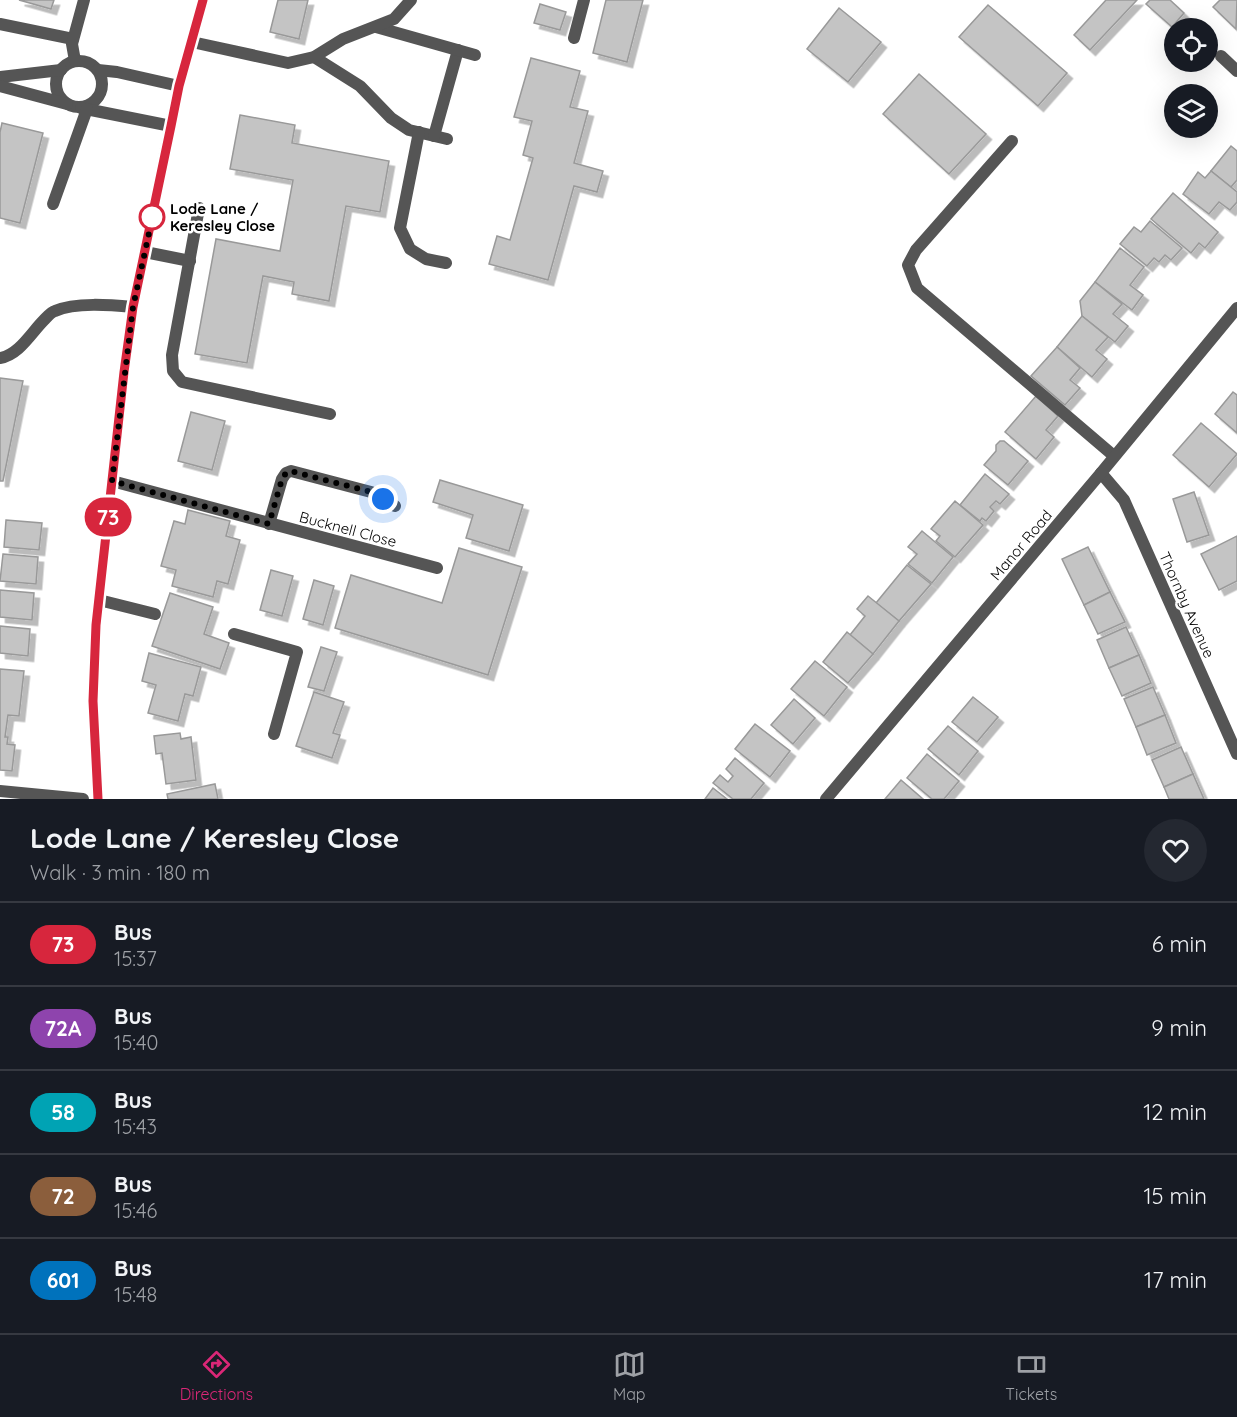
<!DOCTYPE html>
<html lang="en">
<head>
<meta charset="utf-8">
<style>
  :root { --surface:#171b24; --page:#242831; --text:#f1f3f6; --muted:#9ea1a6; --line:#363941; --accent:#db2777 }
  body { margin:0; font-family:Quicksand,sans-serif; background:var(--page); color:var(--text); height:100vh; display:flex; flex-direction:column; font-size:22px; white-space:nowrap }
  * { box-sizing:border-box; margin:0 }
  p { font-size:20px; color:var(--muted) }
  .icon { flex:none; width:33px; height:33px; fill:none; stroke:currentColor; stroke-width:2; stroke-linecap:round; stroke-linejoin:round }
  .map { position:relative; height:799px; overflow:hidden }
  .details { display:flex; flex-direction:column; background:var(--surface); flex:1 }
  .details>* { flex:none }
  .badge { padding:0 12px; border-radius:20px; font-size:21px; line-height:39px }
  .buttons { position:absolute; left:1164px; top:18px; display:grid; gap:12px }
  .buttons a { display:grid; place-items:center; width:54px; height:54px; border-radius:50%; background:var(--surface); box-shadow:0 6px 24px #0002; font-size:30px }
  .you { position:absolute; width:30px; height:30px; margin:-15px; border:4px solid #fff; border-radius:50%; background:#1a73e8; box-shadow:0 0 0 9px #1a73e833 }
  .map>.badge { position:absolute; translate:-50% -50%; box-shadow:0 0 0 3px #fff }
  .round { display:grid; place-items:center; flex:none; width:63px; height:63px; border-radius:32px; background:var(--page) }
  .head { display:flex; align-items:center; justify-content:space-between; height:102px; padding:0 30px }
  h1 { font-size:28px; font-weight:800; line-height:45px }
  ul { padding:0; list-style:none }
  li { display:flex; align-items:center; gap:18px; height:84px; padding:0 30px; border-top:2px solid var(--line) }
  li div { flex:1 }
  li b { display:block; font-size:22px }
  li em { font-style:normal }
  li .badge { min-width:66px; font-weight:700; text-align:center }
  .tabs { display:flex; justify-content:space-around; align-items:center; height:84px; border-top:2px solid var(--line); background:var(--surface); font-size:16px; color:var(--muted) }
  .tabs a { display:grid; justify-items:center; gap:3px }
  .tabs .active { color:var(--accent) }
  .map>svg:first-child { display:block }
  .building { fill:#c4c4c4; stroke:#999; stroke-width:1.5; filter:url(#shadow) }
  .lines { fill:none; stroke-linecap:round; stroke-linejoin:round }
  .service { stroke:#555; stroke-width:12 }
  .minor { stroke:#555; stroke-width:12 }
  .secondary { stroke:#222; stroke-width:12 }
  .line-casing { stroke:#fff; stroke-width:14 }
  .line { stroke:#d7263d; stroke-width:9 }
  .walk { stroke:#000; stroke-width:6; stroke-dasharray:0 10.8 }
  .stop-dot { fill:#fff; stroke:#d7263d; stroke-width:3 }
  .labels { text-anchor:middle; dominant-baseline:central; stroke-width:5; stroke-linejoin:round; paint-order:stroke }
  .stop-label { font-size:15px; font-weight:bold; fill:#000; stroke:#fff; text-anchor:start }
  .street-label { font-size:15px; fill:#000; stroke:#fff }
</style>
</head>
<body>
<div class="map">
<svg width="1237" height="799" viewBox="0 0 1237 799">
  <defs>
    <filter id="shadow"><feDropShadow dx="5.5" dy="5.5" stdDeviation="0" flood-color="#0004"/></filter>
  </defs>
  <rect width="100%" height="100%" fill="#fff"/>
  <g class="building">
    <path d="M19 0H54L51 9Z"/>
    <path d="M278 0H308L299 39 270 32Z"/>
    <path d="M606 0H643L627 62 593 53Z"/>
    <path d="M1106 0H1137L1090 50 1074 35Z"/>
    <path d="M1150 0H1170L1184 13 1172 27 1146 4Z"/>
    <path d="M1220 0H1237L1236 29 1213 7Z"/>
    <path d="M540 4 566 12 560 30 534 23Z"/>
    <path d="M988 5 1067 73 1038 106 959 37Z"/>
    <path d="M839 8 881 42 848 82 807 49Z"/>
    <path d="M531 58 580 71 570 107 588 111 574 163 603 171 597 192 574 186 548 280 489 264 497 236 510 240 533 158 523 155 532 121 514 117Z"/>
    <path d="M919 74 986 134 949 174 883 114Z"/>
    <path d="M240 115 295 125 292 143 389 161 380 212 346 206 329 301 292 294 294 282 263 276 247 363 195 354 216 239 280 251 293 180 230 169Z"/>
    <path d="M2 123 43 133 20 223 0 218V132Z"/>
    <path d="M1231 146 1237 151V180L1231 187 1211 171Z"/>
    <path d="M1211 171 1237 192V202L1230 210 1219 202 1209 214 1183 194 1198 172 1205 178Z"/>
    <path d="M1173 193 1218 232 1205 248 1199 243 1191 253 1151 219Z"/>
    <path d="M1150 221 1182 248 1171 260 1165 255 1159 262 1154 258 1147 266 1120 244 1134 227 1141 232Z"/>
    <path d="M1120 248 1144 267 1130 285 1143 295 1132 310 1095 282Z"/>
    <path d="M1095 282 1122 304 1113 314 1128 326 1115 342 1082 316 1080 301Z"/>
    <path d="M1082 316 1108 337 1096 350 1107 359 1092 377 1057 347Z"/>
    <path d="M1057 347 1080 368 1070 380 1080 388 1065 405 1031 376Z"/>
    <path d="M0 378 23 381 3 481H0Z"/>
    <path d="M1233 392 1237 395V433L1215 414Z"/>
    <path d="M1036 396 1058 416 1046 430 1054 437 1036 459 1005 432Z"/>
    <path d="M191 412 225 421 212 470 178 461Z"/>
    <path d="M1201 423 1237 454 1209 487 1173 455Z"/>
    <path d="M1000 441H1004L1028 461 1008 485 984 465 996 451V445Z"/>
    <path d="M985 474 1009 494 1000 504 996 501 990 507 994 511 986 521 982 518 980 521 960 505Z"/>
    <path d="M440 480 523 505 509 551 466 538 473 515 433 502Z"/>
    <path d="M1194 492 1209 535 1187 542 1173 499Z"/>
    <path d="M955 501 983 525 955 557 936 541 940 536 931 529Z"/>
    <path d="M188 510 230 521 226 536 240 540 228 584 217 581 213 597 172 586 176 570 161 566 174 521 185 524Z"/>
    <path d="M6 520 42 523 39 550 4 547Z"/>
    <path d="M922 531 953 557 932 583 908 564 917 554 908 547Z"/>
    <path d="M1237 536V581L1219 590 1201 554Z"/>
    <path d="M1088 547 1110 592 1084 605 1062 559Z"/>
    <path d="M459 548 522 567 488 675 335 628 351 575 442 603Z"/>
    <path d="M3 554 38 557 36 584 0 581Z"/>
    <path d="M907 565 931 584 899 621 876 603Z"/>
    <path d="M271 570 293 576 282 616 260 610Z"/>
    <path d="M314 580 334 586 323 625 303 619Z"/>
    <path d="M0 590 34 593 32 620 0 617Z"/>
    <path d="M1110 592 1125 622 1098 634 1084 605Z"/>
    <path d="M170 593 213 607 204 634 229 643 220 669 152 646Z"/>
    <path d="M868 596 899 621 873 654 850 635 865 616 857 609Z"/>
    <path d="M0 626 30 629 28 656 0 653Z"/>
    <path d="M1126 627 1139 655 1109 668 1097 640Z"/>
    <path d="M847 632 873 654 848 683 823 662Z"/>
    <path d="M321 647 337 652 324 691 308 687Z"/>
    <path d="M149 653 201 667 193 696 185 694 178 721 148 713 156 685 142 681Z"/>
    <path d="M1139 655 1151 683 1122 696 1109 668Z"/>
    <path d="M815 661 847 687 824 716 791 689Z"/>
    <path d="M0 669 24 671 19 716 8 715 5 737H8L7 744 15 745 12 771 0 770Z"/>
    <path d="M1153 687 1165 715 1136 727 1124 699Z"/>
    <path d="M314 692 344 702 333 733 340 735 332 758 296 746Z"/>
    <path d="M973 697 998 717 977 742 952 722Z"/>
    <path d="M794 699 815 718 793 744 771 725Z"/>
    <path d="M1165 715 1176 743 1147 755 1136 727Z"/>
    <path d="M755 724 790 751 770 777 735 749Z"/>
    <path d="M948 726 978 751 959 775 928 749Z"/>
    <path d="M180 733 181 739 191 737 196 780 166 784 162 753 156 754 154 736Z"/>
    <path d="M1181 747 1193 774 1164 787 1152 760Z"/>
    <path d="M927 754 959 781 944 799H932L907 778Z"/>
    <path d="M735 758 764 783 751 799H733L713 783 720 775 728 782 733 776 726 769Z"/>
    <path d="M1193 774 1204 799H1169L1164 787Z"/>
    <path d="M901 780 923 799H885Z"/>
    <path d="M215 784 218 799H168L167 794Z"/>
    <path d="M713 788 727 799H705Z"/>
  </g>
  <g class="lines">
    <g class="service">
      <path d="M0 24 73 39"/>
      <path d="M574 38 584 0"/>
      <path d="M1221 56 1237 71"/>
      <path d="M314 57 360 86 391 118 409 130 447 139"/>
      <circle cx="79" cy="84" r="23"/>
      <path d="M75 61 72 44 84 0"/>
      <path d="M98 70 117 72 179 86"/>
      <path d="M0 77 61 70"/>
      <path d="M0 86 67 104"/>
      <path d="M81 108 171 126"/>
      <path d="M419 132 400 228 410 249 426 259 446 263"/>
      <path d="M434 136 458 50"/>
      <path d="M1012 141 916 250 908 265 917 288 1114 456"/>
      <path d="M53 204 87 109"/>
      <path d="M199 208 172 355 173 371 182 382 330 414"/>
      <path d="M145 252 190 261"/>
      <path d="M269 524 282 479 286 473 291 471 371 492 395 506"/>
      <path d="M99 600 155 614"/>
      <path d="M234 634 297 652 274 734"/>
    </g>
    <g class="minor">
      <path d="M376 27 475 55"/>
      <path d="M192 42 288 63 314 57 343 39 394 19 411 0"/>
      <path d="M0 358C19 355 31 333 44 320 47 317 51 312 55 311 75 302 111 305 133 307"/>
      <path d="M1101 473 1124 500 1237 754"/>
      <path d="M112 481 437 568"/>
      <path d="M0 791 83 799"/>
      <path d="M826 799 1101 473 1237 308"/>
    </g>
    <path class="secondary" d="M98 799 93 701 96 625 124 372 133 307 179 86 203 0"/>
  </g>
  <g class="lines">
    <g class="line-casing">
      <path id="line" d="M98 799 93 701 96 625 124 372 133 307 171 126 179 86 203 0"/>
    </g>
    <use href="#line" class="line"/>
    <path class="walk" d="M152 217 154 210 133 307 112 481 269 524 282 479 286 473 291 471 371 492 383 499"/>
  </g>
  <circle class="stop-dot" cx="152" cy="217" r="12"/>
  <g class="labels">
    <g class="stop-label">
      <text x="170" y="208">Lode Lane /<tspan x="170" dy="17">Keresley Close</tspan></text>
    </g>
    <g class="street-label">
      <text transform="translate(348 529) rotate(15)">Bucknell Close</text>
      <text transform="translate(1021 545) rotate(-50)">Manor Road</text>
      <text transform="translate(1187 605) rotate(66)">Thornby Avenue</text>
    </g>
  </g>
</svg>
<div class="buttons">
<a><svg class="icon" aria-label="locate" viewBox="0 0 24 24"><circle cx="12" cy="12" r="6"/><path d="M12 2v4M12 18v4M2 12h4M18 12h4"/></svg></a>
<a><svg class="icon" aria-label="layers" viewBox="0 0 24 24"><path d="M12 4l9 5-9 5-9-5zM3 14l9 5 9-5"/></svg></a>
</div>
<div class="you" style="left:383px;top:499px"></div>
<b class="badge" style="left:108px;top:517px;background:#d7263d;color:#fff">73</b>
</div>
<section class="details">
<div class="head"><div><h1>Lode Lane / Keresley Close</h1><p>Walk · 3 min · 180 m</p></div><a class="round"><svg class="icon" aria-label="heart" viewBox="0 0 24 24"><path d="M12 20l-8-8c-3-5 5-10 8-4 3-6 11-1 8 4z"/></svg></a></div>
<ul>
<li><span class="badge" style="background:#d7263d;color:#fff">73</span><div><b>Bus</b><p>15:37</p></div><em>6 min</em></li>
<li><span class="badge" style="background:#8e44ad;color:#fff">72A</span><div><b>Bus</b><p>15:40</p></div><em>9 min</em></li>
<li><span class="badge" style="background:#00a3b4;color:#fff">58</span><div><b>Bus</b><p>15:43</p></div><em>12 min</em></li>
<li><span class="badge" style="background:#8b5e3c;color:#fff">72</span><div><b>Bus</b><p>15:46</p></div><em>15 min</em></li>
<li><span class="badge" style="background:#0072bc;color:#fff">601</span><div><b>Bus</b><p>15:48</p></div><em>17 min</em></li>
</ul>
</section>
<nav class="tabs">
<a class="active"><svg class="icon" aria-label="directions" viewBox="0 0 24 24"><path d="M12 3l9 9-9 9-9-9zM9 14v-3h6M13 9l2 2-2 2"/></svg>Directions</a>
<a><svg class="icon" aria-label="map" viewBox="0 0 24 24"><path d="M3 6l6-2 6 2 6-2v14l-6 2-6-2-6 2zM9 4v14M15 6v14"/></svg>Map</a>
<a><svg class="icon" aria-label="tickets" viewBox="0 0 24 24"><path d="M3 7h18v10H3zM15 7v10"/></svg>Tickets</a>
</nav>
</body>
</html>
